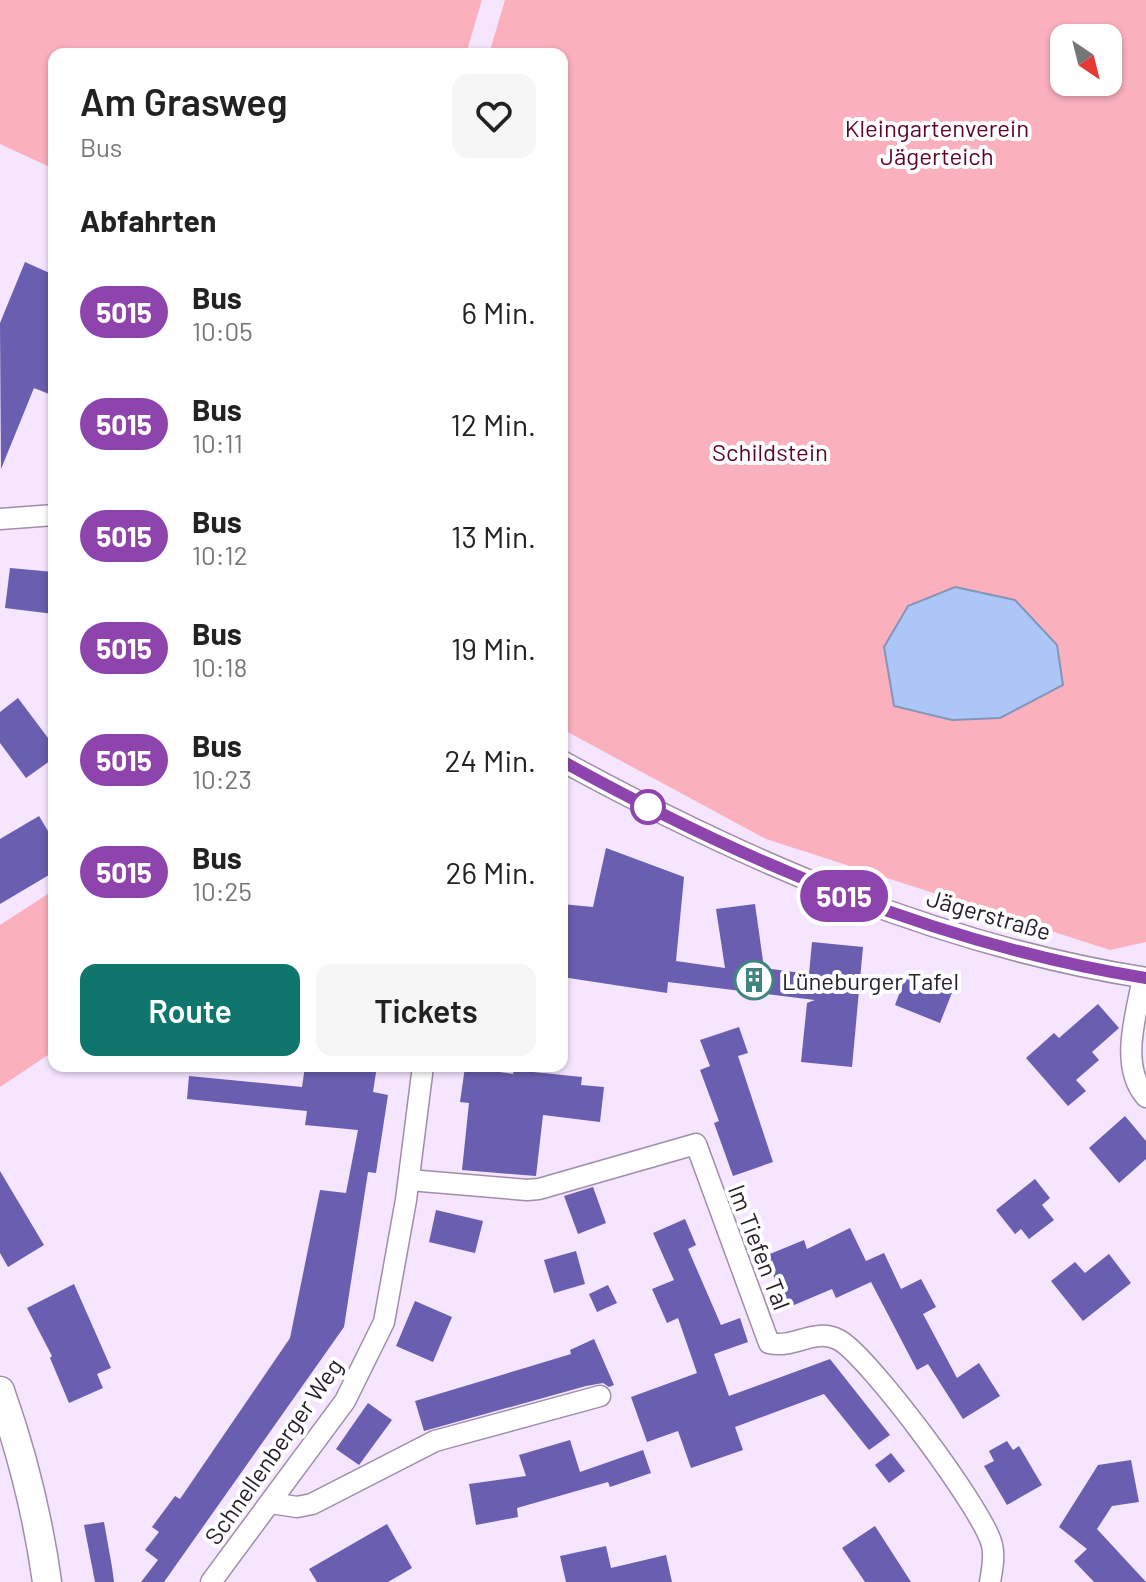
<!DOCTYPE html>
<html lang="de">
<head>
<meta charset="utf-8">
<style>
  :root { --surface:#fff; --page:#f6f6f6; --text:#222; --muted:#767676; --accent:#0f766e }
  body { margin:0; font-family:Barlow,sans-serif; background:var(--page); color:var(--text); height:100vh; display:flex; flex-direction:column; font-size:30px; white-space:nowrap }
  * { box-sizing:border-box; margin:0 }
  p { font-size:26px; color:var(--muted) }
  .icon { flex:none; width:44px; height:44px; fill:none; stroke:currentColor; stroke-width:2; stroke-linecap:round; stroke-linejoin:round }
  .map { position:relative; flex:1; overflow:hidden }
  .sheet { position:absolute; left:48px; top:48px; width:520px; height:1024px; display:flex; flex-direction:column; background:var(--surface); border-radius:16px; box-shadow:0 2px 6px #0004 }
  .sheet>* { flex:none }
  .badge { padding:0 16px; border-radius:26px; font-size:28px; line-height:52px }
  .needle { width:52px; rotate:145deg }
  .tools { position:absolute; left:1050px; top:24px; display:grid; gap:16px }
  .tools a { display:grid; place-items:center; width:72px; height:72px; border-radius:16px; background:var(--surface); box-shadow:0 2px 6px #0004; font-size:40px }
  .map>.badge { position:absolute; translate:-50% -50%; box-shadow:0 0 0 4px #fff }
  h2 { padding:0 32px; font-size:30px; line-height:72px }
  .round { display:grid; place-items:center; flex:none; width:84px; height:84px; border-radius:16px; background:var(--page) }
  .headline { display:flex; align-items:center; justify-content:space-between; height:136px; padding:0 32px }
  h1 { font-size:38px; font-weight:600; line-height:60px }
  .action { display:flex; gap:16px; margin-top:auto; padding:16px 32px }
  .action a { flex:1; height:92px; border-radius:16px; background:var(--accent); color:#fff; font-size:32px; font-weight:600; line-height:92px; text-align:center }
  .action a+a { background:var(--page); color:var(--text) }
  ul { padding:0; list-style:none }
  li { display:flex; align-items:center; gap:24px; height:112px; padding:0 32px }
  li div { flex:1 }
  li b { display:block; font-size:30px }
  li em { font-style:normal }
  li .badge { min-width:88px; font-weight:700; text-align:center }
  .map>svg:first-child { display:block }
  .green { fill:#fbb0be; fill-rule:evenodd }
  .water { fill:#acc7f7; stroke:#8495ba; stroke-width:2 }
  .building { fill:#695eaf }
  .lines { fill:none; stroke-linecap:round; stroke-linejoin:round }
  .minor-casing { stroke:#9f8da9; stroke-width:23 }
  .secondary-casing { stroke:#9f8da9; stroke-width:31 }
  .minor { stroke:#fff; stroke-width:20 }
  .secondary { stroke:#fff; stroke-width:28 }
  .line-casing { stroke:#fff; stroke-width:18 }
  .line { stroke:#8e44ad; stroke-width:12 }
  .stop-dot { fill:#fff; stroke:#8e44ad; stroke-width:4 }
  .labels { text-anchor:middle; dominant-baseline:central; stroke-width:8; stroke-linejoin:round; paint-order:stroke }
  .park-label { font-size:24px; fill:#5e0226; stroke:#fff }
  .street-label { font-size:24px; fill:#27202b; stroke:#fff }
  .poi-label { font-size:24px; fill:#27202b; stroke:#fff; text-anchor:start }
</style>
</head>
<body>
<div class="map">
<svg width="1146" height="1582" viewBox="0 0 1146 1582">
  <rect width="100%" height="100%" fill="#f5e5fe"/>
  <g class="green">
    <path d="M0 0H482L466 54H54V169L0 144Z"/>
    <path d="M505 0H1146V942L1110 950 766 839 562 729V54H489ZM1064 38H1108V82H1064Z"/>
    <path d="M54 890V1051L0 1087V925Z"/>
  </g>
  <path class="water" d="M955 587 1015 600 1057 645 1063 685 1000 718 952 720 894 706 884 647 908 606Z"/>
  <g class="building">
    <path d="M25 262 54 275V396L34 388 1 469 0 323Z"/>
    <path d="M10 568 54 572V614L5 608Z"/>
    <path d="M18 698 54 746V758L26 778 0 743V712Z"/>
    <path d="M39 816 54 841V872L0 904V839Z"/>
    <path d="M606 848 684 877 676 961 725 968 716 909 755 904 764 968 809 974 812 942 863 947 852 1067 801 1062 807 1003 815 1000 668 982 667 993 562 977V904L593 907Z"/>
    <path d="M907 973 953 990 940 1023 895 1005Z"/>
    <path d="M1098 1004 1119 1028 1092 1052 1099 1060 1076 1080 1086 1091 1068 1106 1026 1058 1054 1033 1059 1038Z"/>
    <path d="M739 1027 748 1053 738 1056 773 1162 733 1176 714 1123 719 1121 700 1070 710 1066 700 1040Z"/>
    <path d="M305 1066H377L373 1092 388 1095 376 1173 368 1172 344 1327 164 1582H141L158 1560 145 1550 159 1532 152 1527 175 1496 180 1499 290 1338 320 1190 346 1193 358 1130 305 1125 307 1111 187 1099 189 1076 302 1087Z"/>
    <path d="M465 1067 513 1074 514 1070 582 1077 581 1085 604 1087 600 1122 543 1115 536 1176 462 1170 469 1103 460 1102Z"/>
    <path d="M1125 1116 1146 1141V1159L1119 1183 1089 1148Z"/>
    <path d="M0 1171 44 1245 8 1267 0 1253Z"/>
    <path d="M1035 1179 1050 1198 1042 1205 1054 1220 1029 1239 1021 1229 1015 1234 996 1210Z"/>
    <path d="M593 1187 606 1223 578 1234 564 1196Z"/>
    <path d="M436 1210 483 1221 475 1253 429 1242Z"/>
    <path d="M685 1219 696 1245 688 1249 721 1325 740 1318 748 1342 714 1354 729 1396 830 1359 890 1435 869 1450 824 1394 735 1427 743 1450 691 1468 678 1431 647 1442 631 1397 697 1373 678 1318 667 1323 652 1289 674 1280 653 1233Z"/>
    <path d="M850 1228 866 1261 884 1253 901 1289 921 1279 936 1307 923 1314 957 1378 979 1363 1000 1396 963 1419 928 1364 917 1370 871 1282 836 1298 832 1289 787 1308 765 1256 804 1240 807 1249Z"/>
    <path d="M576 1251 585 1284 554 1293 544 1260Z"/>
    <path d="M1109 1254 1131 1283 1083 1321 1051 1281 1075 1262 1085 1273Z"/>
    <path d="M74 1284 111 1368 97 1374 103 1388 69 1403 50 1358 52 1356 27 1308Z"/>
    <path d="M608 1285 617 1303 597 1312 589 1294Z"/>
    <path d="M415 1301 452 1317 433 1362 396 1346Z"/>
    <path d="M594 1339 614 1385 609 1387 603 1383 586 1386 424 1431 415 1401 571 1354 570 1350Z"/>
    <path d="M368 1403 392 1420 359 1465 336 1449Z"/>
    <path d="M570 1440 580 1472 643 1450 651 1473 610 1487 608 1482 517 1508 518 1517 476 1525 469 1484 526 1476 519 1455Z"/>
    <path d="M1007 1441 1013 1450 1019 1446 1042 1485 1007 1505 984 1466 994 1461 989 1451Z"/>
    <path d="M891 1453 905 1471 889 1483 875 1465Z"/>
    <path d="M1131 1460 1139 1502 1112 1506 1097 1529 1146 1582H1094L1074 1561 1087 1549 1059 1527 1098 1465Z"/>
    <path d="M104 1522 112 1567 114 1582H95L84 1525Z"/>
    <path d="M387 1524 412 1568 388 1582H317L309 1569Z"/>
    <path d="M875 1526 911 1582H865L842 1548Z"/>
    <path d="M606 1546 611 1568 666 1555 672 1582H566L560 1556Z"/>
  </g>
  <g class="lines">
    <g class="minor-casing">
      <g id="minor">
        <path d="M0 519 54 515"/>
        <path d="M562 761C745 861 938 945 1146 978"/>
        <path d="M1143 978C1136 1015 1119 1066 1146 1097"/>
        <path d="M409 1180 527 1190 539 1189 696 1144 769 1343C795 1349 814 1327 839 1340 868 1355 985 1512 992 1545 995 1557 992 1570 990 1582"/>
        <path d="M271 1503 297 1507 312 1504 435 1441 600 1396"/>
        <path d="M211 1582 345 1401 384 1322 406 1200 423 1066"/>
      </g>
    </g>
    <g class="secondary-casing">
      <path id="secondary" d="M0 1391C22 1453 38 1517 47 1582"/>
    </g>
    <use href="#minor" class="minor"/>
    <use href="#secondary" class="secondary"/>
  </g>
  <g class="lines">
    <g class="line-casing">
      <path id="line" d="M562 761C744 862 939 945 1146 978"/>
    </g>
    <use href="#line" class="line"/>
  </g>
  <defs>
    <g id="building-ring" transform="scale(2)"><circle r="9.5" fill="#fff" stroke="#41867c" stroke-width="1.5"/><path d="M-4-6H4V6H1V3H-1V6H-4ZM-2.5-4.3h1.7v1.8h-1.7ZM.8-4.3h1.7v1.8H.8ZM-2.5-1h1.7V.8h-1.7ZM.8-1h1.7V.8H.8Z" fill="#41867c"/></g>
  </defs>
  <g fill-rule="evenodd">
    <use href="#building-ring" x="754" y="980"/>
  </g>
  <circle class="stop-dot" cx="648" cy="807" r="16"/>
  <g class="labels">
    <g class="park-label">
      <text x="937" y="127">Kleingartenverein<tspan x="937" dy="28">Jägerteich</tspan></text>
      <text x="770" y="451">Schildstein</text>
    </g>
    <g class="street-label">
      <text transform="translate(989 914) rotate(16)">Jägerstraße</text>
      <text transform="translate(760 1247) rotate(69)">Im Tiefen Tal</text>
      <text transform="translate(273 1451) rotate(-55)">Schnellenberger Weg</text>
    </g>
    <g class="poi-label">
      <text x="782" y="980">Lüneburger Tafel</text>
    </g>
  </g>
</svg>
<div class="tools">
<a><svg class="needle" viewBox="-14 -14 28 28"><path d="M0-13l5 13h-10z" fill="#e53935"/><path d="M0 13l5-13h-10z" fill="#767676"/></svg></a>
</div>
<b class="badge" style="left:844px;top:896px;background:#8e44ad;color:#fff">5015</b>
<section class="sheet">
<div class="headline"><div><h1>Am Grasweg</h1><p>Bus</p></div><a class="round"><svg class="icon" aria-label="heart" viewBox="0 0 24 24"><path d="M12 20l-8-8c-3-5 5-10 8-4 3-6 11-1 8 4z"/></svg></a></div>
<h2>Abfahrten</h2>
<ul>
<li><span class="badge" style="background:#8e44ad;color:#fff">5015</span><div><b>Bus</b><p>10:05</p></div><em>6 Min.</em></li>
<li><span class="badge" style="background:#8e44ad;color:#fff">5015</span><div><b>Bus</b><p>10:11</p></div><em>12 Min.</em></li>
<li><span class="badge" style="background:#8e44ad;color:#fff">5015</span><div><b>Bus</b><p>10:12</p></div><em>13 Min.</em></li>
<li><span class="badge" style="background:#8e44ad;color:#fff">5015</span><div><b>Bus</b><p>10:18</p></div><em>19 Min.</em></li>
<li><span class="badge" style="background:#8e44ad;color:#fff">5015</span><div><b>Bus</b><p>10:23</p></div><em>24 Min.</em></li>
<li><span class="badge" style="background:#8e44ad;color:#fff">5015</span><div><b>Bus</b><p>10:25</p></div><em>26 Min.</em></li>
</ul>
<div class="action"><a>Route</a><a>Tickets</a></div>
</section>
</div>
</body>
</html>
